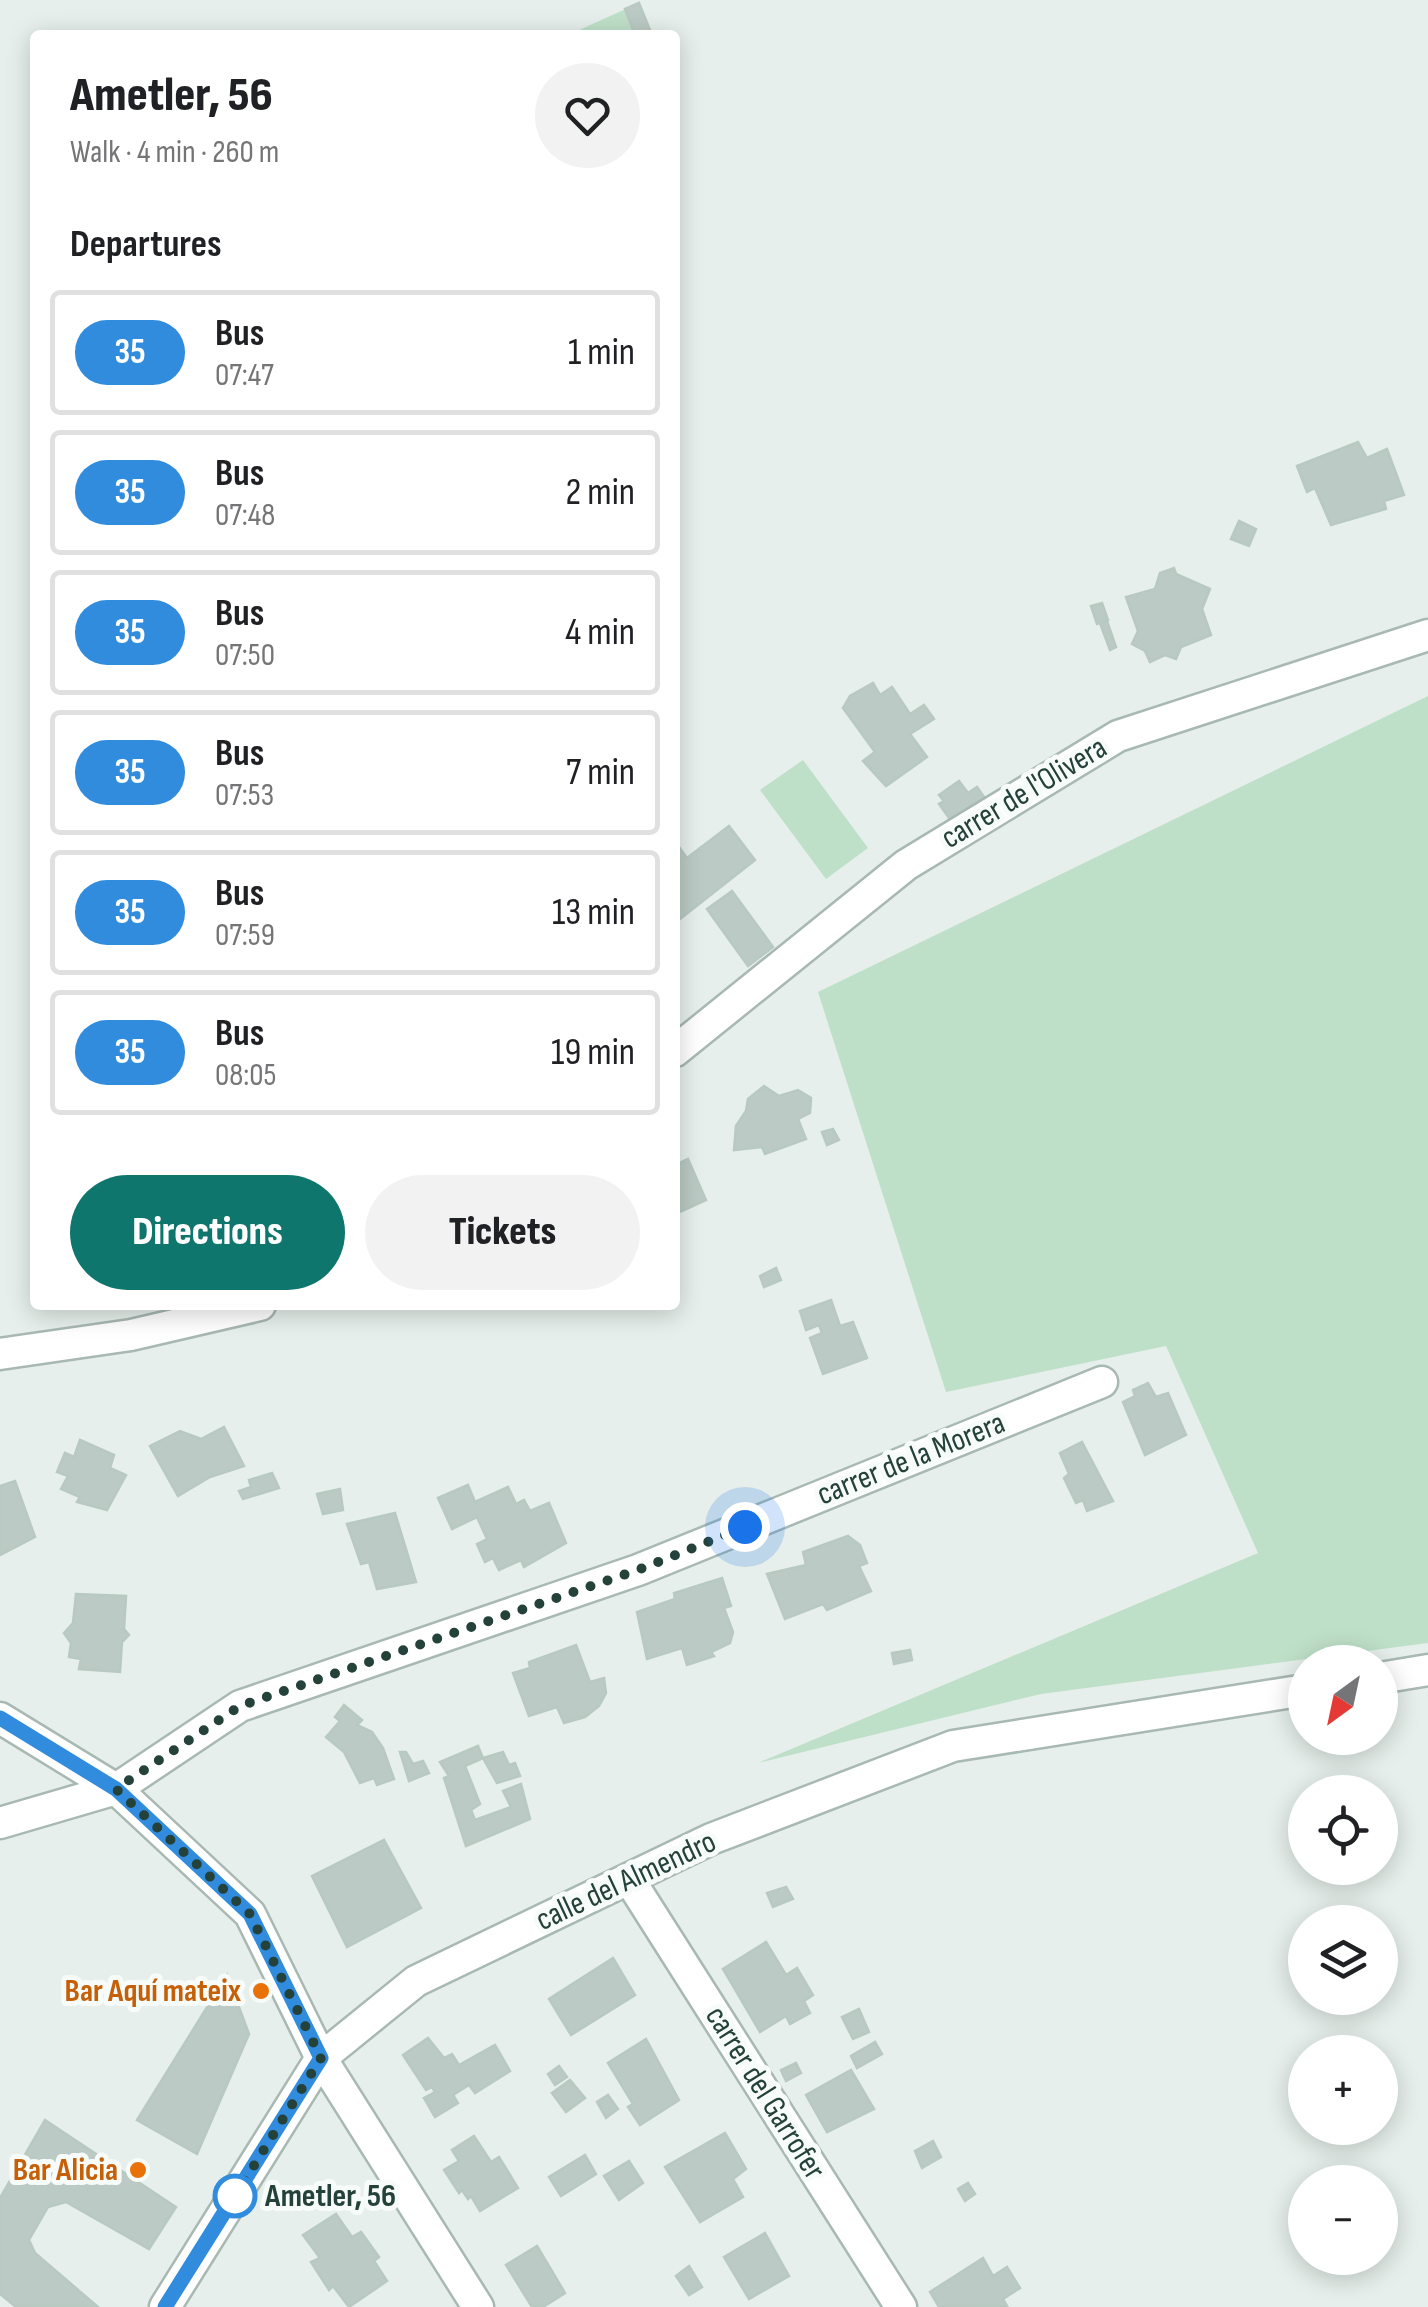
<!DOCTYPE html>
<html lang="en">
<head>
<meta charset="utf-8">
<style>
  :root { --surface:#fff; --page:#f2f2f2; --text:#202124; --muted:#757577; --line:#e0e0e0; --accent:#0f766e }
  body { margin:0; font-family:"Sofia Sans Condensed",sans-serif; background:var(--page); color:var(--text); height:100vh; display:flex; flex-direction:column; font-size:38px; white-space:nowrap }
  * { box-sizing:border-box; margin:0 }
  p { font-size:32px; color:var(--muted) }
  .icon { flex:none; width:55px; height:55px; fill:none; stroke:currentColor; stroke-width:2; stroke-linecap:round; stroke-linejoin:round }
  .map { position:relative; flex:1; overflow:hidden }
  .details { position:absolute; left:30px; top:30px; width:650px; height:1280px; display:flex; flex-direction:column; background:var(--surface); border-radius:10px; box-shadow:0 5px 25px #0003 }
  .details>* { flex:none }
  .badge { padding:0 20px; border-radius:32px; font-size:35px; line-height:65px }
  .needle { width:65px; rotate:213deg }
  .buttons { position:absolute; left:1288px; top:1645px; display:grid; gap:20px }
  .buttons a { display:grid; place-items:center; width:110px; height:110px; border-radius:50%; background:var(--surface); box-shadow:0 5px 25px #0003; font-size:50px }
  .you { position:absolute; width:50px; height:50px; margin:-25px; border:8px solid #fff; border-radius:50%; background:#1a73e8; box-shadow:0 0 0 15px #1a73e833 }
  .map>.badge { position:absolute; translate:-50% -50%; box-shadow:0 0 0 5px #fff }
  h2 { padding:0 40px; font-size:38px; line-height:90px }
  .round { display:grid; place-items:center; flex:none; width:105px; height:105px; border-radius:52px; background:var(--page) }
  .headline { display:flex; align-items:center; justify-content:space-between; height:170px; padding:0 40px }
  h1 { font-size:48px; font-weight:800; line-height:75px }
  .primary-button { display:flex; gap:20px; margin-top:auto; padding:20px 40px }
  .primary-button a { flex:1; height:115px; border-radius:60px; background:var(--accent); color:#fff; font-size:40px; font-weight:800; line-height:115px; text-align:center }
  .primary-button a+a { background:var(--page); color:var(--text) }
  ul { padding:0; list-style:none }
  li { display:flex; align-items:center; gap:30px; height:125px; margin:0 20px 15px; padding:0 20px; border:5px solid var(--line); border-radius:10px }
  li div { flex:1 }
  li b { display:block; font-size:38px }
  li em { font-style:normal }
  li .badge { min-width:110px; font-weight:700; text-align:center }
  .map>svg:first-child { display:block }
  .green { fill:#bfe0c8 }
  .building { fill:#bbcac4; stroke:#b8c9c2; stroke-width:2.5 }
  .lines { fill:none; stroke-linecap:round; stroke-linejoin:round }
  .minor-casing { stroke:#a8b8b2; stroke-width:35 }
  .minor { stroke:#fff; stroke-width:30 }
  .line-casing { stroke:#fff; stroke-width:22 }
  .line { stroke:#318cde; stroke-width:15 }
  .walk { stroke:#24423a; stroke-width:10; stroke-dasharray:0 18 }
  .food-dot { fill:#e8710a; stroke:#f7fbf9; stroke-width:4 }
  .stop-dot { fill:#fff; stroke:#318cde; stroke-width:5 }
  .labels { text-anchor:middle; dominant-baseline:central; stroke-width:10; stroke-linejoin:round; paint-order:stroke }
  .street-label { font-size:32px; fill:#24423a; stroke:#f7fbf9 }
  .food-label { font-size:32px; font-weight:bold; fill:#c56008; stroke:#f7fbf9; text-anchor:end }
  .stop-label { font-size:32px; font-weight:bold; fill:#24423a; stroke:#f7fbf9; text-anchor:start }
</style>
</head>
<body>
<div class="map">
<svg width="1428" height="2307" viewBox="0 0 1428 2307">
  <rect width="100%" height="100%" fill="#e6efeb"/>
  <g class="green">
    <path d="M639 3 652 35H568Z"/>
    <path d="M1428 696V1643L1041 1694 758 1763 1258 1553 1166 1346 946 1392 818 992Z"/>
    <path d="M803 760 868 848 826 879 760 790Z"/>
  </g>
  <g class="building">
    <path d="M639 3 652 35H635L625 9Z"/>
    <path d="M1358 442 1367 458 1387 449 1404 495 1384 501 1386 509 1331 525 1315 488 1307 492 1297 466Z"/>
    <path d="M1239 521 1256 529 1249 546 1231 539Z"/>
    <path d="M1174 568 1176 574 1210 589 1202 609 1211 635 1181 647 1176 659 1165 655 1150 662 1145 651 1132 644 1138 631 1126 597 1155 589 1160 573Z"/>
    <path d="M1102 603 1108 620 1097 624 1091 606Z"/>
    <path d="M1107 621 1116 647 1110 650 1100 623Z"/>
    <path d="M873 683 880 695 892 687 910 714 924 705 934 719 910 734 927 757 886 786 863 761 875 752 843 708 850 696Z"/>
    <path d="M959 781 968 793 977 787 989 804 954 825 939 804 944 801 939 795Z"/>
    <path d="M729 826 755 860 675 923V851L679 847 687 858Z"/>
    <path d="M732 891 773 947 748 966 707 909Z"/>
    <path d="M764 1086 779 1096 798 1090 811 1098 810 1113 798 1119 806 1139 765 1154 762 1147 734 1150 736 1126 746 1111 748 1099Z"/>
    <path d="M833 1129 839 1140 827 1145 822 1132Z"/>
    <path d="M688 1159 706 1200 675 1214V1165Z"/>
    <path d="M776 1268 781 1280 764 1287 760 1276Z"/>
    <path d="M831 1300 840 1326 853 1322 867 1358 823 1374 810 1338 822 1333 819 1325 806 1330 800 1311Z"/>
    <path d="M1148 1383 1156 1397 1168 1393 1186 1435 1145 1455 1123 1402 1135 1396 1133 1390Z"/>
    <path d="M224 1427 244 1466 210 1477 178 1496 150 1446 180 1431 201 1439Z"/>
    <path d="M80 1440 114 1455 110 1468 126 1475 107 1510 77 1502 80 1497 61 1489 68 1476 57 1472 65 1453 74 1457Z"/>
    <path d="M1082 1442 1113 1501 1087 1511 1083 1500 1076 1503 1064 1478 1069 1474 1060 1453Z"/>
    <path d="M272 1473 279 1488 243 1499 239 1491 251 1487 249 1480Z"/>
    <path d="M15 1481 35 1537 0 1555V1486Z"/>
    <path d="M468 1485 475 1502 508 1487 516 1504 524 1500 530 1511 549 1503 566 1543 524 1567 521 1560 499 1570 493 1558 485 1562 477 1544 487 1539 477 1517 452 1529 438 1498Z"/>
    <path d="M340 1489 343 1510 323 1514 317 1494Z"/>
    <path d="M395 1513 416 1582 377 1589 369 1562 361 1564 347 1524Z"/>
    <path d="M848 1536 860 1545 867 1563 859 1566 871 1591 827 1610 823 1604 785 1619 767 1574 806 1565 803 1552Z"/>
    <path d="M722 1578 731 1606 724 1608 733 1632 730 1643 711 1652 714 1656 687 1665 682 1648 647 1659 637 1612 675 1599 674 1593Z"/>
    <path d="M76 1594 126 1596 124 1629 129 1635 122 1642 120 1672 79 1669 81 1659 69 1657 71 1643 64 1633 73 1623Z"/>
    <path d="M576 1645 590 1682 604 1678 606 1693 599 1706 585 1717 564 1723 557 1707 529 1716 513 1673 530 1668 529 1662Z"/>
    <path d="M910 1650 912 1660 894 1664 892 1653Z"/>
    <path d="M344 1705 362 1720 357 1725 372 1732 383 1748 394 1779 377 1785 374 1778 360 1783 344 1752 326 1737 340 1721 335 1717Z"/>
    <path d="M478 1746 483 1758 465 1766 480 1804 471 1810 475 1820 511 1807 503 1791 521 1784 530 1819 466 1846 444 1778 449 1776 440 1762Z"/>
    <path d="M400 1752H406L413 1764 423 1761 429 1773 409 1781Z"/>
    <path d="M503 1752 509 1765 515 1763 520 1776 497 1783 483 1758Z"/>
    <path d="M384 1840 421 1908 347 1947 312 1876Z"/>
    <path d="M786 1887 793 1899 773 1907 767 1893Z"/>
    <path d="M766 1942 786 1975 797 1968 813 1995 804 2001 810 2013 790 2024 786 2016 760 2032 723 1969Z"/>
    <path d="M613 1958 635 1995 571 2035 549 1999Z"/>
    <path d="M227 1975 249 2034 197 2154 137 2120Z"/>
    <path d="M859 2009 869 2032 853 2039 842 2017Z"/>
    <path d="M428 2038 444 2058 452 2054 459 2065 495 2045 510 2071 475 2093 469 2085 453 2095 458 2103 435 2117 424 2098 435 2092 432 2087 426 2090 403 2055Z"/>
    <path d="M646 2039 679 2100 640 2125 628 2107 633 2104 608 2063Z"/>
    <path d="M875 2042 882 2054 857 2068 851 2056Z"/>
    <path d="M796 2063 801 2073 786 2081 781 2070Z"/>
    <path d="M559 2066 567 2077 555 2085 548 2074Z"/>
    <path d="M851 2070 874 2109 827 2132 806 2095Z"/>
    <path d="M570 2080 585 2098 566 2112 552 2093Z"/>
    <path d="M608 2095 618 2109 606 2118 597 2102Z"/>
    <path d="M45 2120 176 2207 149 2249 66 2202 48 2207 29 2240 35 2253 98 2307H16L0 2294V2198Z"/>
    <path d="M725 2133 746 2169 733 2179 743 2197 700 2222 665 2167Z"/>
    <path d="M474 2136 491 2162 499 2157 518 2188 480 2211 471 2196 468 2199 462 2190 459 2193 444 2170 459 2161 452 2150Z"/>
    <path d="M933 2141 941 2157 922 2168 915 2151Z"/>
    <path d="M585 2155 596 2174 561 2196 549 2177Z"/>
    <path d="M629 2161 643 2183 619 2200 604 2176Z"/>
    <path d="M968 2183 975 2194 965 2201 958 2189Z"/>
    <path d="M336 2214 352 2237 361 2232 379 2257 374 2261 387 2281 349 2307 333 2286 329 2290 311 2262 320 2258 303 2235Z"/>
    <path d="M765 2233 789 2276 749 2299 724 2257Z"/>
    <path d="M537 2246 565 2293 543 2307H532L506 2265Z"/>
    <path d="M983 2258 993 2276 1007 2267 1020 2288 1003 2299 1007 2306 939 2307 930 2292Z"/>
    <path d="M689 2266 702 2287 689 2295 676 2276Z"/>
  </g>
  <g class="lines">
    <g class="minor-casing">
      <g id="minor">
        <path d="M675 1051 906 865 1118 736 1428 635"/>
        <path d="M0 1354 131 1335 260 1305"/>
        <path d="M1380 1678 1428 1670"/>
        <path d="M0 1718 116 1789 250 1914 321 2058 478 2307"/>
        <path d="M0 1823 116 1789 240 1706 638 1570 1102 1382"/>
        <path d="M629 1879 901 2307"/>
        <path d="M165 2307 321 2058 416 1981 711 1839 953 1746 1305 1690"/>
      </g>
    </g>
    <use href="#minor" class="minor"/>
  </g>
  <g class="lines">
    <g class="line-casing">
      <path id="line" d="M0 1718 116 1789 250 1914 321 2058 165 2307"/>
    </g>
    <use href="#line" class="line"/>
    <path class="walk" d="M235 2196 321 2058 250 1914 116 1789 240 1706 638 1570 745 1527"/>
  </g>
  <g class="food-dot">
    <circle cx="261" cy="1991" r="10"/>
    <circle cx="138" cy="2170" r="10"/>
  </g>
  <circle class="stop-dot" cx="235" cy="2196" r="20"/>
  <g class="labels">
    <g class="street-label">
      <text transform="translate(1024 793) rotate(-31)">carrer de l'Olivera</text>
      <text transform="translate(911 1459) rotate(-22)">carrer de la Morera</text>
      <text transform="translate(626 1881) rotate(-25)">calle del Almendro</text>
      <text transform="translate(765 2093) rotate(58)">carrer del Garrofer</text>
    </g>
    <g class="food-label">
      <text x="241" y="1991">Bar Aquí mateix</text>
      <text x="118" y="2170">Bar Alicia</text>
    </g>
    <g class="stop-label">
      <text x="265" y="2196">Ametler, 56</text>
    </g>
  </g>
</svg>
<div class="buttons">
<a><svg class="needle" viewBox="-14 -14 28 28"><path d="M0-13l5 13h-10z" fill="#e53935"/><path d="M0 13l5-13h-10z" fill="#757577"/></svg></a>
<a><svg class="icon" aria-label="locate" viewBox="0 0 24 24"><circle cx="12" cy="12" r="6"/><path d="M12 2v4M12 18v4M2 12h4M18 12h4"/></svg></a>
<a><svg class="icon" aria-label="layers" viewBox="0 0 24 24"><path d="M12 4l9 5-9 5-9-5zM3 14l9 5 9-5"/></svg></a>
<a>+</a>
<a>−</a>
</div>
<div class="you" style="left:745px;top:1527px"></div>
<section class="details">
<div class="headline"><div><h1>Ametler, 56</h1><p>Walk · 4 min · 260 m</p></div><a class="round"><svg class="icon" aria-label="heart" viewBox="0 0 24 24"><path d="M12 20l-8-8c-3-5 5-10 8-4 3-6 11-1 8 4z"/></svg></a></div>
<h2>Departures</h2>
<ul>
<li><span class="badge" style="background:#318cde;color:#fff">35</span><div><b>Bus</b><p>07:47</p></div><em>1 min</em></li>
<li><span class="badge" style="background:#318cde;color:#fff">35</span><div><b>Bus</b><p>07:48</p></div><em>2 min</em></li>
<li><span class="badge" style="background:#318cde;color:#fff">35</span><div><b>Bus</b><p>07:50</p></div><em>4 min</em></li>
<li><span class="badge" style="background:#318cde;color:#fff">35</span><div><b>Bus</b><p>07:53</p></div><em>7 min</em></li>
<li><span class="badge" style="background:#318cde;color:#fff">35</span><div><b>Bus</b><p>07:59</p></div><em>13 min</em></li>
<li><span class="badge" style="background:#318cde;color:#fff">35</span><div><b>Bus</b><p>08:05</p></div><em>19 min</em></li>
</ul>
<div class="primary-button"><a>Directions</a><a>Tickets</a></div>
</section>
</div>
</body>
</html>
